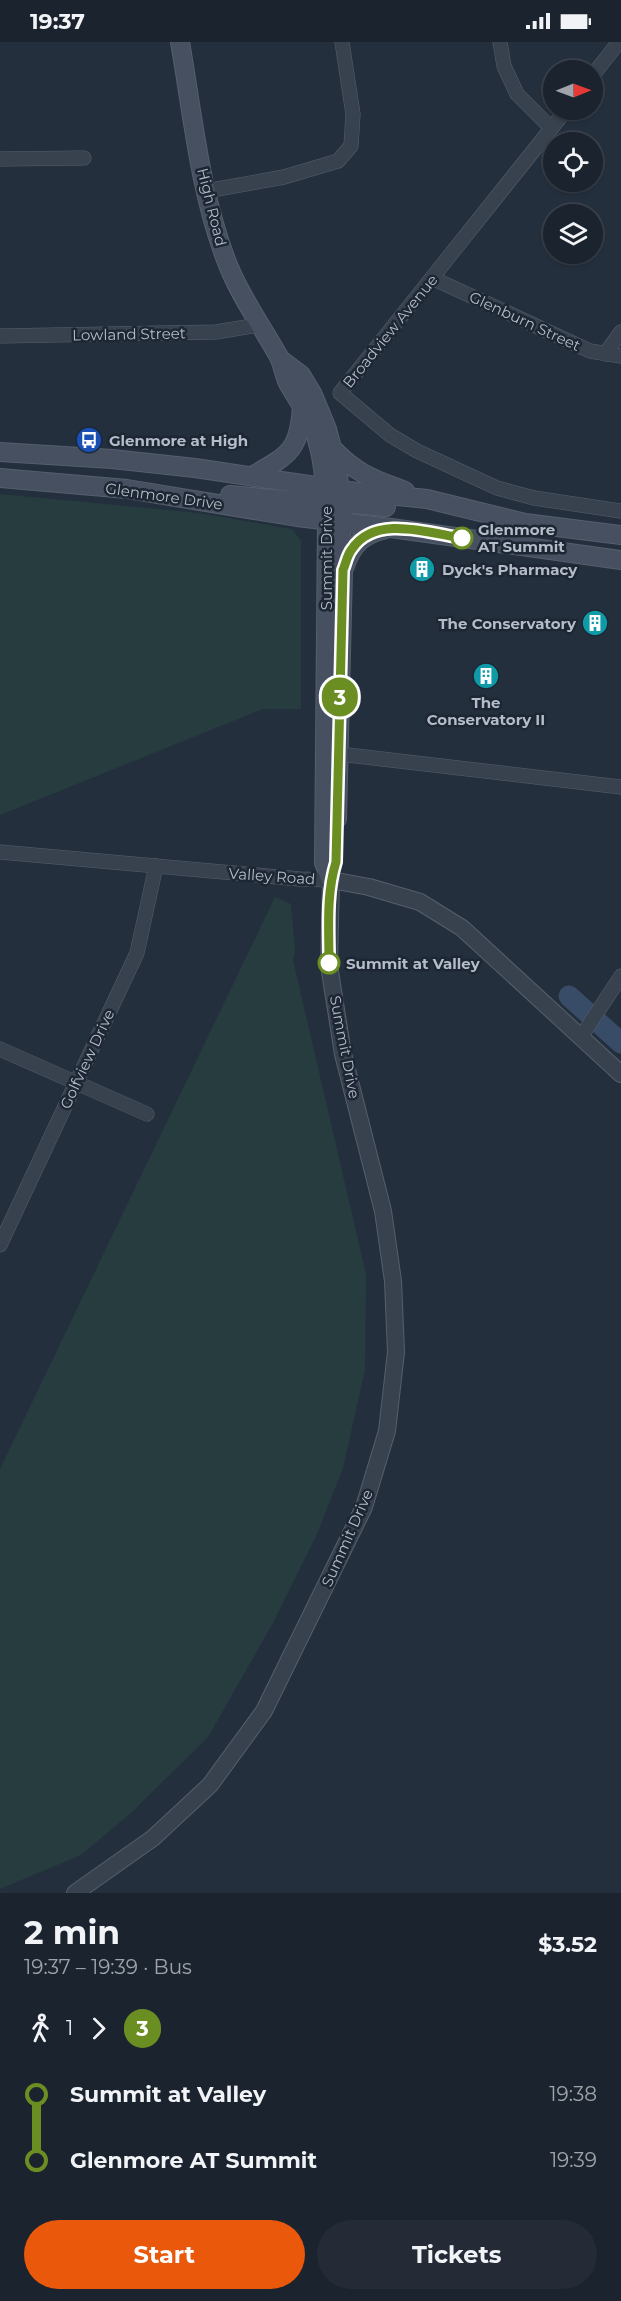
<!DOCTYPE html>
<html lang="en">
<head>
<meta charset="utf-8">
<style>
  :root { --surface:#1b232e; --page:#242b36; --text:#f1f3f6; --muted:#a0a4aa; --line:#39404a; --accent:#ea580c }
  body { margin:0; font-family:Montserrat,sans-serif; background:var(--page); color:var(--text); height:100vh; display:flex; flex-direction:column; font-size:22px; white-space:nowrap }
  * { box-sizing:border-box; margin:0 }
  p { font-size:20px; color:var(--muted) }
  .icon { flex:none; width:33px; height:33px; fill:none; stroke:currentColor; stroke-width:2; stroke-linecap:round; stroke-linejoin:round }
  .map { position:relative; height:1851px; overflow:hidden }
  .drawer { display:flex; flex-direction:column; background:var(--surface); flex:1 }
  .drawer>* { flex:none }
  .badge { padding:0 12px; border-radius:20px; font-size:21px; line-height:39px }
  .needle { width:39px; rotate:89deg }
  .buttons { position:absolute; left:543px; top:18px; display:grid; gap:12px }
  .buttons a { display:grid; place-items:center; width:60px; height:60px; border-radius:50%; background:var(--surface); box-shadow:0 2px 4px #0004,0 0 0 2px var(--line); font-size:30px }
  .map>.badge { position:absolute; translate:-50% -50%; box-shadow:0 0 0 3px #fff }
  .legs { display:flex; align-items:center; gap:9px; height:66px; padding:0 24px; font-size:20px }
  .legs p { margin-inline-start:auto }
  .headline { display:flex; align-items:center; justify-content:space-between; height:102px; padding:0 24px }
  h1 { font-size:33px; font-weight:700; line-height:45px }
  .action { display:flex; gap:12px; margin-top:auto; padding:12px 24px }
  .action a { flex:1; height:69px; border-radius:36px; background:var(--accent); color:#fff; font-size:24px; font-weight:700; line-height:69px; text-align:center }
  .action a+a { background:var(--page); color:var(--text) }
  ul { padding:0 24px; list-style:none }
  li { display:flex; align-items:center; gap:21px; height:66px; font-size:22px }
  li i { display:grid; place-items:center; width:9px; height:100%; margin:0 8px; background:currentColor }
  li i::after { content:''; width:15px; height:15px; margin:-8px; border:4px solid; border-radius:50%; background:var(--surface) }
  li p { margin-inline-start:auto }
  li:first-child i { background:linear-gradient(#0000 50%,currentColor 0) }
  li:last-child i { background:linear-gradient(currentColor 50%,#0000 0) }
  .status { display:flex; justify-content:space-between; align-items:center; height:42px; padding:0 30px; background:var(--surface); direction:ltr }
  .status svg { height:16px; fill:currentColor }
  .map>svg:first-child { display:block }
  .green { fill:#263c3f }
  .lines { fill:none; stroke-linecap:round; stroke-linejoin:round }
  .river { stroke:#394c67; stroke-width:21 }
  .minor-casing { stroke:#565f6c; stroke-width:15 }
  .tertiary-casing { stroke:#565f6c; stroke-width:18 }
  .secondary-casing { stroke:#565f6c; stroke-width:20 }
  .minor { stroke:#38414e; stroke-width:14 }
  .tertiary { stroke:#38414e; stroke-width:16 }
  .secondary { stroke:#465061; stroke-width:18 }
  .line-1-casing { stroke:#fff; stroke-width:14 }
  .line-1 { stroke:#6b8e23; stroke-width:9 }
  .stop-1-dot { fill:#fff; stroke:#6b8e23; stroke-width:3 }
  .labels { text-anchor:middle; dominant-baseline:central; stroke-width:5; stroke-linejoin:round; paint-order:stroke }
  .street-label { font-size:15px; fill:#b4bcc9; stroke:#1d2633 }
  .poi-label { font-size:15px; font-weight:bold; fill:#b4bcc9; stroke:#1d2633; text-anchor:start }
  .stop-label { font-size:15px; font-weight:bold; fill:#b4bcc9; stroke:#1d2633; text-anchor:start }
</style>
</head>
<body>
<div class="status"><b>19:37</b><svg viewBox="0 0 49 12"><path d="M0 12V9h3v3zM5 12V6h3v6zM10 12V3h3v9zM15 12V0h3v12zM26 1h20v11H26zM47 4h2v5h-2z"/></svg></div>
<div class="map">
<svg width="621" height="1851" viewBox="0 0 621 1851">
  <rect width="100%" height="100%" fill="#242f3e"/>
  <g class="green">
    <path d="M0 452 199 471 292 487 301 499V667H263L0 773Z"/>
    <path d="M275 855 291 862 295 909 293 918 366 1232 365 1328 343 1426 318 1490 274 1579 208 1695 131 1771 81 1813 0 1847V1427Z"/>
  </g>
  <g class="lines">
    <path class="river" d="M569 954 621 1001"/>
    <g class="minor-casing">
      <g id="minor">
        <path d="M500 0 504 24 517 52 551 86"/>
        <path d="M592 34 619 0"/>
        <path d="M566 68 340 351 390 393 417 409 497 446 534 456 621 469"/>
        <path d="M0 117 84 116"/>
        <path d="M206 149 284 135 338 119 351 104 353 72 342 0"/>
        <path d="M432 236 590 309 621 314"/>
        <path d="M0 294 216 290 258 283"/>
        <path d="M605 312 621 290"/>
        <path d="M339 712 621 745"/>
        <path d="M0 810 300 837 331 838"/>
        <path d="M581 995 621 934"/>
        <path d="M0 1007 147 1072"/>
        <path d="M0 1203 137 911 156 824"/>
      </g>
    </g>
    <g class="tertiary-casing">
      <path id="tertiary" d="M75 1851 153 1796 210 1743 264 1669 364 1465 387 1389 396 1310 393 1239 383 1169 343 1012 329 923 331 838 369 845 420 860 462 886 621 1032"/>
    </g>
    <g class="secondary-casing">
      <g id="secondary">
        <path d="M180 0C193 74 200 153 228 223 241 256 262 284 279 315 283 323 284 333 288 341 297 357 308 371 314 389 325 418 325 448 327 479L324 821 331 838"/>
        <path d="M280 317 301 333 313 353 327 387 338 429 343 528 337 777"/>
        <path d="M334 408C358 433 374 437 405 449"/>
        <path d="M0 410 112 417 195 426 349 449 427 457 525 481 621 493"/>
        <path d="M252 434C289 413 300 408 302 363"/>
        <path d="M0 436 127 447 297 475 391 486 621 518"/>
        <path d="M230 453 317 461 326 460 335 453"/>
        <path d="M332 472 351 462 386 465"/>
        <path d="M345 524C352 502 364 492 386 487"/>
      </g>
    </g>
    <use href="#minor" class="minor"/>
    <use href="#tertiary" class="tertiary"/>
    <use href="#secondary" class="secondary"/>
  </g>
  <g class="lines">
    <g class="line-1-casing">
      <path id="line-1" d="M329 921C329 887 326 852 336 820L343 528C346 521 347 513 352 507 375 472 429 491 462 496"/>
    </g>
    <use href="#line-1" class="line-1"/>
  </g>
  <defs>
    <g id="bus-disc" transform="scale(1.35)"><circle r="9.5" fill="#1a4fb4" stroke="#1d2633"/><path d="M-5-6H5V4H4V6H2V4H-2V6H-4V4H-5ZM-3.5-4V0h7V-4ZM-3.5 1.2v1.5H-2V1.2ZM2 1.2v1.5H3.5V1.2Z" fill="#fff"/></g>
    <g id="building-disc" transform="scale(1.35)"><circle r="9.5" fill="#0f9aa8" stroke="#1d2633"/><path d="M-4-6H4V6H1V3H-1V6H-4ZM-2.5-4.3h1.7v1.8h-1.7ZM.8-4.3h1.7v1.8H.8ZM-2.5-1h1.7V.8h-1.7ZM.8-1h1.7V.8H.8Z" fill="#fff"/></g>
  </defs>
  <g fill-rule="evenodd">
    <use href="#bus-disc" x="89" y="398"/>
    <use href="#building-disc" x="422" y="527"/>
    <use href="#building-disc" x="595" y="581"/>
    <use href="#building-disc" x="486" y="634"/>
  </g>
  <g class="stop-1-dot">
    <circle cx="462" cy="496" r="10"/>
    <circle cx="329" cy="921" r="10"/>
  </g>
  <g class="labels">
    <g class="street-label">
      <text transform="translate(212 165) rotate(76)">High Road</text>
      <text transform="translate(525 279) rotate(25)">Glenburn Street</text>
      <text transform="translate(390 289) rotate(-51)">Broadview Avenue</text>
      <text transform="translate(129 292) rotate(-1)">Lowland Street</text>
      <text transform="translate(164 454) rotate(8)">Glenmore Drive</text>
      <text transform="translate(326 516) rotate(-90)">Summit Drive</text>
      <text transform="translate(272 834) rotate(4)">Valley Road</text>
      <text transform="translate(345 1005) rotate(79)">Summit Drive</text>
      <text transform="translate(87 1017) rotate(-65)">Golfview Drive</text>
      <text transform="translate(347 1496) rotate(-66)">Summit Drive</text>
    </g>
    <g class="poi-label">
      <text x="109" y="398">Glenmore at High</text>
      <text x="442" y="527">Dyck's Pharmacy</text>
      <text x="576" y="581" text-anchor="end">The Conservatory</text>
      <text x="486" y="660" text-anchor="middle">The<tspan x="486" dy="17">Conservatory II</tspan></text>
    </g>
    <g class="stop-label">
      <text x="478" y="487">Glenmore<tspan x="478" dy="17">AT Summit</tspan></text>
      <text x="346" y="921">Summit at Valley</text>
    </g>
  </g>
</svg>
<div class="buttons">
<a><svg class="needle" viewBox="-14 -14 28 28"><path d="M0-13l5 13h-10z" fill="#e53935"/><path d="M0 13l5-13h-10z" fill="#a0a4aa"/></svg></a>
<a><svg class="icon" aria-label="locate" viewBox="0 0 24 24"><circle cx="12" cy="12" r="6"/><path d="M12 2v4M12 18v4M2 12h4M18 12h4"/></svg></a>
<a><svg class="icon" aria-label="layers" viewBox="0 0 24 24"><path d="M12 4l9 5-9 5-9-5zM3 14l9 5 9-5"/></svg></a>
</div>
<b class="badge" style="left:340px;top:655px;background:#6b8e23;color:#fff">3</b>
</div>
<section class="drawer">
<div class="headline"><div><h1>2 min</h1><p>19:37 – 19:39 · Bus</p></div><b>$3.52</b></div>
<div class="legs"><svg class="icon" aria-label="walk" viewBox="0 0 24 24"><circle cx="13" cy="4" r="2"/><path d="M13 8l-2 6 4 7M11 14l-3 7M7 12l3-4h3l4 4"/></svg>1<svg class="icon" aria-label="forward" viewBox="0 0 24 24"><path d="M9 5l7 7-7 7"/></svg><b class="badge" style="background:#6b8e23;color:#fff">3</b></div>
<ul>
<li><i style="color:#6b8e23"></i><b>Summit at Valley</b><p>19:38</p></li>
<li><i style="color:#6b8e23"></i><b>Glenmore AT Summit</b><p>19:39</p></li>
</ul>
<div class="action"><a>Start</a><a>Tickets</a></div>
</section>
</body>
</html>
